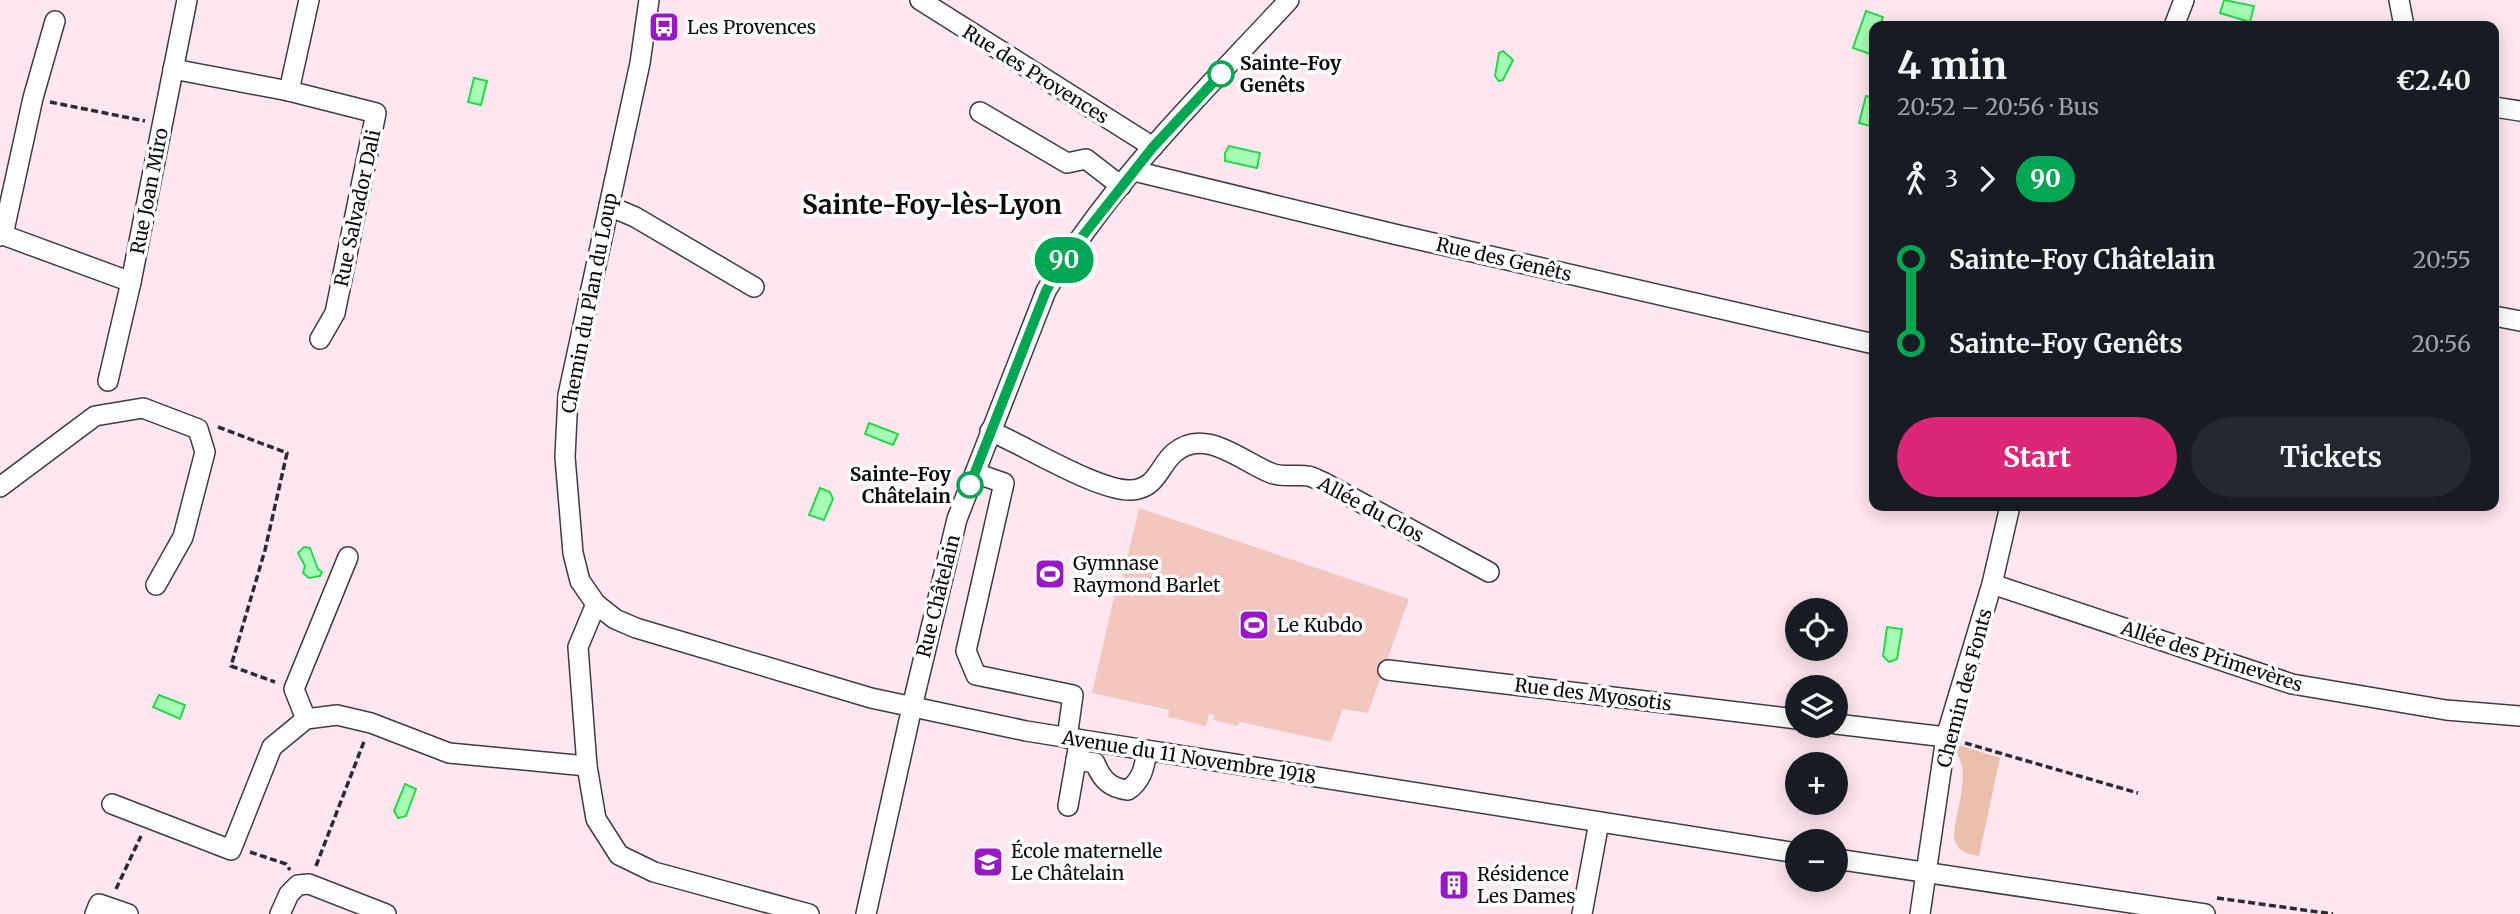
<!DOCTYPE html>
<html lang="en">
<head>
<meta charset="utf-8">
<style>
  :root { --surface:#171b24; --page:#242831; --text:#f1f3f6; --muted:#9ea1a6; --accent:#db2777 }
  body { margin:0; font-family:Merriweather,serif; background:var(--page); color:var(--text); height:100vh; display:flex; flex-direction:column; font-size:26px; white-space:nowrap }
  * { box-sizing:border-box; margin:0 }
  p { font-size:23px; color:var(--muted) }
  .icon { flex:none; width:38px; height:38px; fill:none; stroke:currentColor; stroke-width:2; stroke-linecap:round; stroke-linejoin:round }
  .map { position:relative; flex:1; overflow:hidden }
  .side { position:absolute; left:1869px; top:21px; width:630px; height:490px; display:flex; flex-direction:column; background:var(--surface); border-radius:14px; box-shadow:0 4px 18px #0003 }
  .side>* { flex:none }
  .badge { padding:0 14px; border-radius:23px; font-size:24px; line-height:46px }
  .tools { position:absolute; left:1785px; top:598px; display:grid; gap:14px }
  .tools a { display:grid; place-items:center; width:63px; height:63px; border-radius:50%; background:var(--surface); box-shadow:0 4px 18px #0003; font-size:35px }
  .map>.badge { position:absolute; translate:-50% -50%; box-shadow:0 0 0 4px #fff }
  .legs { display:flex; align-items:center; gap:10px; height:77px; padding:0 28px; font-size:23px }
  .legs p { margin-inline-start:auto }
  .summary { display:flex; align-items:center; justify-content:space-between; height:119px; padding:0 28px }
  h1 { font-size:38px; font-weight:700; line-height:52px }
  .cta { display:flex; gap:14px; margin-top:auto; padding:14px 28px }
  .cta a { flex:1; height:80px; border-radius:42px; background:var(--accent); color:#fff; font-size:28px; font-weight:700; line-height:80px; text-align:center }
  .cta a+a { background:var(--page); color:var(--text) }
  ul { padding:0 28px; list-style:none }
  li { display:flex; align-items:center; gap:24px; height:84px; font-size:26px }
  li i { display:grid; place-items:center; width:10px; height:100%; margin:0 9px; background:currentColor }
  li i::after { content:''; width:18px; height:18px; margin:-9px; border:5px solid; border-radius:50%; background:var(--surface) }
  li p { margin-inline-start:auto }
  li:first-child i { background:linear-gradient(#0000 50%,currentColor 0) }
  li:last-child i { background:linear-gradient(currentColor 50%,#0000 0) }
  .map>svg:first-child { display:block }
  .green { fill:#ecbfad }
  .pitch { fill:#f2c7c0 }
  .water { fill:#a6fbb5; stroke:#27d84a; stroke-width:2 }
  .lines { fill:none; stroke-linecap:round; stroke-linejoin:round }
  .minor-casing { stroke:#3d3d3d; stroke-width:22 }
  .path { stroke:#2c2c2c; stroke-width:3.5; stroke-dasharray:7 3.5; stroke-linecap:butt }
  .minor { stroke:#fff; stroke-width:19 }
  .line-1-casing { stroke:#fff; stroke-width:16 }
  .line-1 { stroke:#00a651; stroke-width:10 }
  .stop-1-dot { fill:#fff; stroke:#00a651; stroke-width:3.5 }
  .labels { text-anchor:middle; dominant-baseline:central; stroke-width:7; stroke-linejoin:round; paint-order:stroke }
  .poi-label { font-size:19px; fill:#0a0a0a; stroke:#fff; text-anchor:start }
  .stop-label { font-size:19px; font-weight:bold; fill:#0a0a0a; stroke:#fff; text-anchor:start }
  .street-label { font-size:19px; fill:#0a0a0a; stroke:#fff }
  .district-label { font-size:26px; font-weight:bold; fill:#0a0a0a; stroke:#fff }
</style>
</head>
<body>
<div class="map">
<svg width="2520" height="914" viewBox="0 0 2520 914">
  <rect width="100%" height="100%" fill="#ffe6f0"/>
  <path class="green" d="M1955 744 2000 758 1979 856C1966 854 1958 851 1954 838 1954 812 1974 771 1954 750Z"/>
  <path class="pitch" d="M1139 508 1409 599 1368 713 1343 709 1331 742 1240 722 1238 726 1213 720 1214 715 1209 714 1206 726 1168 717 1169 710 1092 693 1116 588H1120Z"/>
  <g class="water">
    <path d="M2224 0 2254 6 2250 22 2220 13Z"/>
    <path d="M1866 11 1883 17 1880 26H1874V42L1870 54 1853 48Z"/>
    <path d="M1503 51 1513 60 1503 80 1499 81 1495 76 1499 53Z"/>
    <path d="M474 78 487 81 481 105 468 102Z"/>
    <path d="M1866 96 1874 98 1870 126 1859 123Z"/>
    <path d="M1229 146 1260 153 1257 168 1225 161V153Z"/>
    <path d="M869 423 898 434 893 445 865 434Z"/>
    <path d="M820 488 830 492 833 499 824 520 809 515Z"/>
    <path d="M304 547 310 548 318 569 322 572 320 576 309 578 303 573 305 566 298 553Z"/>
    <path d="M1887 627 1902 629 1897 659 1889 662 1883 656Z"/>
    <path d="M159 695 185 705 180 719 153 707Z"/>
    <path d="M405 784 416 789 406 816 398 818 394 811Z"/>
  </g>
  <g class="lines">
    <g class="minor-casing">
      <g id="minor">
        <path d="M649 0 640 63 568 395 565 457 573 553 580 581 596 604 615 619 636 628 871 698 1026 731 1797 853"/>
        <path d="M920 0 1153 147"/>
        <path d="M2399 0 2404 26"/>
        <path d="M2174 26 2184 0"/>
        <path d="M173 69 289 91 376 113 335 313 320 339"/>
        <path d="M289 91 309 0"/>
        <path d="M2494 107 2520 111"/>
        <path d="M980 112 1067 163 1086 159 1121 186"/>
        <path d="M1134 171 1394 234 1874 344"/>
        <path d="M609 206 635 217 754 287"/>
        <path d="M3 235 33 98 55 21"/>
        <path d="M0 236 3 235 131 282"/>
        <path d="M2494 316 2520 321"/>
        <path d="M108 381 131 282 187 0"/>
        <path d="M990 431C1024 445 1099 492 1132 490 1157 488 1159 466 1174 453 1205 426 1242 462 1271 473 1282 478 1296 474 1308 476 1313 477 1318 480 1323 482L1489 572"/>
        <path d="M975 473 1004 483 966 651 976 675 1073 695 1067 738"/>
        <path d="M0 487 95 416 143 408 198 429 205 452 183 537 156 585"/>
        <path d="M1992 584 2292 684 2446 710 2520 716"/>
        <path d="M596 604 578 647 587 766 596 819 619 855 654 872 809 914"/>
        <path d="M1388 670 1797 719"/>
        <path d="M306 719 294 689 348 557"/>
        <path d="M1836 724 1946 737"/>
        <path d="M1076 760 1095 763C1102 780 1110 788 1128 790 1142 780 1144 768 1147 752"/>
        <path d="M112 804 231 850 272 747 306 719 337 715 371 723 449 753 587 766"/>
        <path d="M1068 806 1078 749"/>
        <path d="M1836 859 2205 914"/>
        <path d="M95 914 99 904 128 914"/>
        <path d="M280 914 289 894 298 885 309 884 386 914"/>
        <path d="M866 914 912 707 957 519 1046 291C1110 182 1204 92 1289 0"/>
        <path d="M1582 914 1599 822"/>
        <path d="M1920 914 1946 737 1992 584 2010 506"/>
      </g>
    </g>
    <g class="path">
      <path d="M50 102 145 121"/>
      <path d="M218 427 287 453 265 550 231 666 275 682"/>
      <path d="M1965 743 2138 793"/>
      <path d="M250 852 286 864 290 870"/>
      <path d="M316 866 365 739"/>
      <path d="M116 889 141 836"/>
      <path d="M2217 898 2333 914"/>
    </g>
    <use href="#minor" class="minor"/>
  </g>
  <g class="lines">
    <g class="line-1-casing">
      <path id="line-1" d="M970 485 1046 291 1066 257 1153 147 1221 74"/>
    </g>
    <use href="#line-1" class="line-1"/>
  </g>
  <defs>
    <g id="bus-square" transform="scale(1.575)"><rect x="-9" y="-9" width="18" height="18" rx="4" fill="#9818c3" stroke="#fff"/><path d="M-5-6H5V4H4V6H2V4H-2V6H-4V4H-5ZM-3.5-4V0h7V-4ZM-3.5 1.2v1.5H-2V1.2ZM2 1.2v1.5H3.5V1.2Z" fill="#fff"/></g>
    <g id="stadium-square" transform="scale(1.575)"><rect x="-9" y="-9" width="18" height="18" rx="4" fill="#9818c3" stroke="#fff"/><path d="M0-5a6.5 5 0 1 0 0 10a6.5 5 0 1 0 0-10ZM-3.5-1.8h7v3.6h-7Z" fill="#fff"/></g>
    <g id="school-square" transform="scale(1.575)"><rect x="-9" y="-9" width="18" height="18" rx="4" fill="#9818c3" stroke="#fff"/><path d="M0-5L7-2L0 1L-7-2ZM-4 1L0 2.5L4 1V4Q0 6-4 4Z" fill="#fff"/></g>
    <g id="building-square" transform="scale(1.575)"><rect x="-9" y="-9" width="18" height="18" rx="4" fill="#9818c3" stroke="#fff"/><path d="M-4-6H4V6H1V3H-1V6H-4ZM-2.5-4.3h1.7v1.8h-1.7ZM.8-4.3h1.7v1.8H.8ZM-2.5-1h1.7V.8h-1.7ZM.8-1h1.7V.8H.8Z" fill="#fff"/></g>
  </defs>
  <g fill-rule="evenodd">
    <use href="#bus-square" x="664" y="27"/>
    <use href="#stadium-square" x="1050" y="574"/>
    <use href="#stadium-square" x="1254" y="625"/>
    <use href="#school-square" x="988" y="862"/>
    <use href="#building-square" x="1454" y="885"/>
  </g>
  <g class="stop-1-dot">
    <circle cx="1221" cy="74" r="12"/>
    <circle cx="970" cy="485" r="12"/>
  </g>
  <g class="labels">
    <g class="poi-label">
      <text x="687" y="27">Les Provences</text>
      <text x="1073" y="563">Gymnase<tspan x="1073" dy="22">Raymond Barlet</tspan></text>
      <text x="1277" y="625">Le Kubdo</text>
      <text x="1011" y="851">École maternelle<tspan x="1011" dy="22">Le Châtelain</tspan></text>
      <text x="1477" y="874">Résidence<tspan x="1477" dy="22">Les Dames</tspan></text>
    </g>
    <g class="stop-label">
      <text x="1240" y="63">Sainte-Foy<tspan x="1240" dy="22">Genêts</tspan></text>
      <text x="951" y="474" text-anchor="end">Sainte-Foy<tspan x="951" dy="22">Châtelain</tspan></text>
    </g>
    <g class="street-label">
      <text transform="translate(1036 74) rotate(32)">Rue des Provences</text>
      <text transform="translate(149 191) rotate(-79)">Rue Joan Miro</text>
      <text transform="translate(357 208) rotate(-78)">Rue Salvador Dali</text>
      <text transform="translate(1504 259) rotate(13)">Rue des Genêts</text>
      <text transform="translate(589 303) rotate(-79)">Chemin du Plan du Loup</text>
      <text transform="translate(1371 509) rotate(28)">Allée du Clos</text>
      <text transform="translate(938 596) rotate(-76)">Rue Châtelain</text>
      <text transform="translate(2212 656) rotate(18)">Allée des Primevères</text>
      <text transform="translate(1964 688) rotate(-75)">Chemin des Fonts</text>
      <text transform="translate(1593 694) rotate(7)">Rue des Myosotis</text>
      <text transform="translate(1189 757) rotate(9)">Avenue du 11 Novembre 1918</text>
    </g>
    <g class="district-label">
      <text x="932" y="204">Sainte-Foy-lès-Lyon</text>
    </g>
  </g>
</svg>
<div class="tools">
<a><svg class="icon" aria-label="locate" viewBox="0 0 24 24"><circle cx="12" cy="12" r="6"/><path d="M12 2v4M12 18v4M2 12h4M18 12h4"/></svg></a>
<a><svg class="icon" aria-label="layers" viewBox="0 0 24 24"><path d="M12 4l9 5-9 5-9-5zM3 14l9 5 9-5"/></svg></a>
<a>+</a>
<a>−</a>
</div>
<b class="badge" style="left:1064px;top:260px;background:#00a651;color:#fff">90</b>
<section class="side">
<div class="summary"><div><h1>4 min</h1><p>20:52 – 20:56 · Bus</p></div><b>€2.40</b></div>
<div class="legs"><svg class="icon" aria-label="walk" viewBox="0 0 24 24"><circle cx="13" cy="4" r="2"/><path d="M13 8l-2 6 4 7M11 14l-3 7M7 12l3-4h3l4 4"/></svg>3<svg class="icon" aria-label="forward" viewBox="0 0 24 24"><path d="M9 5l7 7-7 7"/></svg><b class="badge" style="background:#00a651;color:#fff">90</b></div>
<ul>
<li><i style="color:#00a651"></i><b>Sainte-Foy Châtelain</b><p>20:55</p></li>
<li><i style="color:#00a651"></i><b>Sainte-Foy Genêts</b><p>20:56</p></li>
</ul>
<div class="cta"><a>Start</a><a>Tickets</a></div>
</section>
</div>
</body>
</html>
